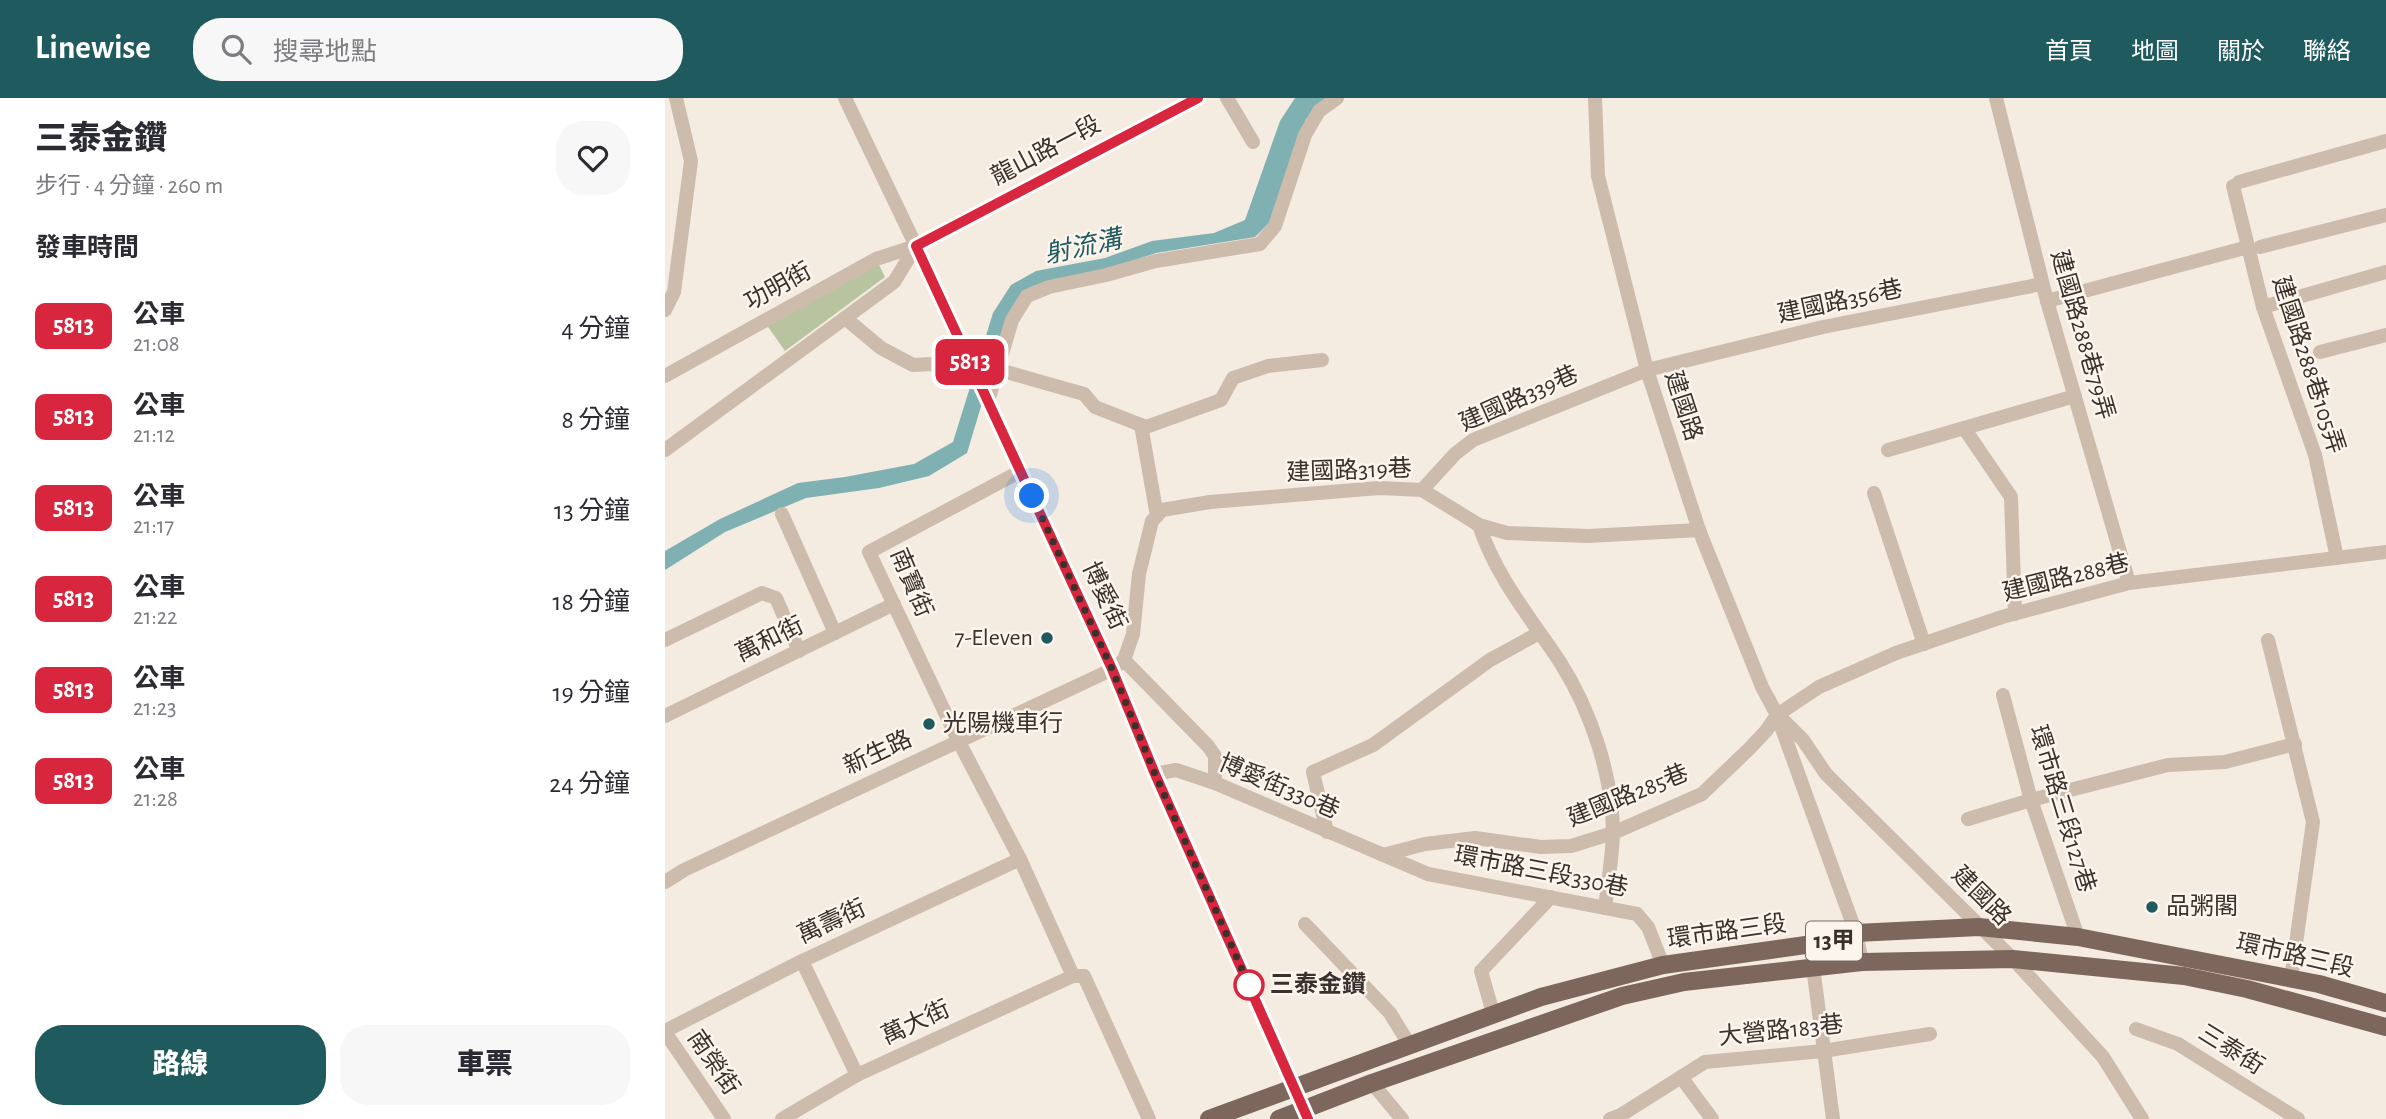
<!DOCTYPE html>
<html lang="zh-TW">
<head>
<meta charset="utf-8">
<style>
  :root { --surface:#fff; --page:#f7f7f7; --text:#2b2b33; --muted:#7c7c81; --accent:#1f5a5e }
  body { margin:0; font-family:"Alegreya Sans","Noto Sans TC",sans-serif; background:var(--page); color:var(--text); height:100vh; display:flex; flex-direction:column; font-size:26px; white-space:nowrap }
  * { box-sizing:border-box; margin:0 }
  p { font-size:23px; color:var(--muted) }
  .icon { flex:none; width:38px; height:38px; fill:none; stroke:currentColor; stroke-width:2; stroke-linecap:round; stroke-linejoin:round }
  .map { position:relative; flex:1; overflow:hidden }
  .panel { display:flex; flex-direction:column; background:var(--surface); width:665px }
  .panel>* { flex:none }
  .badge { padding:0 14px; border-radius:10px; font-size:24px; line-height:46px }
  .you { position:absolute; width:35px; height:35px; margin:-18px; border:5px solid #fff; border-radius:50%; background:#1a73e8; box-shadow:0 0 0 10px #1a73e833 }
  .map>.badge { position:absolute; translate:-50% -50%; box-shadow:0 0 0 4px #fff }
  h2 { padding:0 35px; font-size:26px; line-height:63px }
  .round { display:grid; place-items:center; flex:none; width:74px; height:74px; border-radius:28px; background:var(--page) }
  .headline { display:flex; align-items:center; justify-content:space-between; height:119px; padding:0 35px }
  h1 { font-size:33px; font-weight:800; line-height:52px }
  .cta { display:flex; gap:14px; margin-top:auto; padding:14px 35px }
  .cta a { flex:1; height:80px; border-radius:28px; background:var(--accent); color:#fff; font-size:28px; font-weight:800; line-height:80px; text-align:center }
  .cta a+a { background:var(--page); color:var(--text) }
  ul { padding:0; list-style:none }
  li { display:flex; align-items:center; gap:21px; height:91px; padding:0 35px }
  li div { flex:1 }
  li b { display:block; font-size:26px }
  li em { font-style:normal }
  li .badge { min-width:77px; font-weight:700; text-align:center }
  header { display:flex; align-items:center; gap:42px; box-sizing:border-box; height:98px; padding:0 35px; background:var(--accent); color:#fff }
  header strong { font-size:33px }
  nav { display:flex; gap:38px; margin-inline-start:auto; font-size:24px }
  .search { width:490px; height:63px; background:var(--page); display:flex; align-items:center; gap:18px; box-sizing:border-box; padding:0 24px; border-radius:28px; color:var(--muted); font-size:26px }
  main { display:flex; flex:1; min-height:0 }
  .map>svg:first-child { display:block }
  .green { fill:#b8c4a0 }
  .water { fill:#7fb0b2 }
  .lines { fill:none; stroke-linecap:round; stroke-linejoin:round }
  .minor { stroke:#cdbbac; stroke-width:14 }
  .major { stroke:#7d675c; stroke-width:18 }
  .line-casing { stroke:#fff; stroke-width:16 }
  .line { stroke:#d7263d; stroke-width:10 }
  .walk { stroke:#3b302b; stroke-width:7; stroke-dasharray:0 12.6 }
  .poi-dot { fill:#1f5a5e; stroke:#fbf5ee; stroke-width:2.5 }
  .stop-dot { fill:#fff; stroke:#d7263d; stroke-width:3.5 }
  .labels { text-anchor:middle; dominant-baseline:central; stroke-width:5; stroke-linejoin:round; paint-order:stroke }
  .shield { fill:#fbf5ee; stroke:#756b66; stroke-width:2 }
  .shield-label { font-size:23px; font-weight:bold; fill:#3b302b }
  .street-label { font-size:24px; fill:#3b302b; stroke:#fbf5ee }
  .poi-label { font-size:24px; fill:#3b302b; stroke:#fbf5ee; text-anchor:start }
  .stop-label { font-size:24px; font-weight:bold; fill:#3b302b; stroke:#fbf5ee; text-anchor:start }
  .water-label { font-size:26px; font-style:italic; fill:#1f5a5e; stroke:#fbf5ee }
</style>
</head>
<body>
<header>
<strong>Linewise</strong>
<div class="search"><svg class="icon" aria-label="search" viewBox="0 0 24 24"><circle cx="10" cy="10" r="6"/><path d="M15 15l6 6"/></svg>搜尋地點</div>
<nav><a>首頁</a><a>地圖</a><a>關於</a><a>聯絡</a></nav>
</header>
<main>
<section class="panel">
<div class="headline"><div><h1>三泰金鑽</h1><p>步行 · 4 分鐘 · 260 m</p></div><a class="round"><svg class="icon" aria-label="heart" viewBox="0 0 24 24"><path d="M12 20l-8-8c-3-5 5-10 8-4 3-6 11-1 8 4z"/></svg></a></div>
<h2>發車時間</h2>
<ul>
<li><span class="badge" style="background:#d7263d;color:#fff">5813</span><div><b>公車</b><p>21:08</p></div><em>4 分鐘</em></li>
<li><span class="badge" style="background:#d7263d;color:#fff">5813</span><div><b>公車</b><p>21:12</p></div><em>8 分鐘</em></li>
<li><span class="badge" style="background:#d7263d;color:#fff">5813</span><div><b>公車</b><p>21:17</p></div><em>13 分鐘</em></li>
<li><span class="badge" style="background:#d7263d;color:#fff">5813</span><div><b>公車</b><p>21:22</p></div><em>18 分鐘</em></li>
<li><span class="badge" style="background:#d7263d;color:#fff">5813</span><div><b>公車</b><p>21:23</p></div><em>19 分鐘</em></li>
<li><span class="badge" style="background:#d7263d;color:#fff">5813</span><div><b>公車</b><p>21:28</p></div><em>24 分鐘</em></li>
</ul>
<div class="cta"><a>路線</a><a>車票</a></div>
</section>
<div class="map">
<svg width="1721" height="1021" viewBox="0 0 1721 1021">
  <rect width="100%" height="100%" fill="#f4ebe1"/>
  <path class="green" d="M211 161 220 179 120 253 99 223Z"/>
  <path class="water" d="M630 0H661L641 21 617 97 604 125 590 139 491 155 437 173 383 184 341 225 302 355 264 378 214 390 141 400 60 434 0 472V453L55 421 133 385 180 379 249 366 288 344 328 215 346 187 371 173 440 160 487 143 549 135 580 122 615 23Z"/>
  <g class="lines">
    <g class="minor">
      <path d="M180 0 251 148 448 571 490 676 643 1021"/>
      <path d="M562 0 588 44"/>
      <path d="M930 0 933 78 982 272 1034 432 1097 589 1112 617 1191 835 1197 864"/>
      <path d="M1331 0 1382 203 1464 485"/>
      <path d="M1574 84 1721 43"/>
      <path d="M1568 88 1598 209 1650 357 1672 460"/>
      <path d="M1595 149 1721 117"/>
      <path d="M1382 203 1583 149"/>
      <path d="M1598 209 1721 174"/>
      <path d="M0 212 9 194 26 63 11 0"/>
      <path d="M180 220 216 250 248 267 305 264"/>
      <path d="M1655 254 1721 237"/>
      <path d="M331 271 419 296 430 309 481 329 556 302 568 280 603 268 657 262"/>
      <path d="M0 278 211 161 251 148 533 0"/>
      <path d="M323 303 347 222 362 198 384 189 441 177 491 163 595 146 610 128 640 37 654 13 672 0"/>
      <path d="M476 327 492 418"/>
      <path d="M1299 330 1346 399 1350 516"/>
      <path d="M0 352 229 184 251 148"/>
      <path d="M1223 352 1410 298"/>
      <path d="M356 373 204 454 293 642 355 761 408 878"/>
      <path d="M757 392 790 356 808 342 982 272 1158 229 1377 186"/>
      <path d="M1209 395 1259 546"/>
      <path d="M117 416 170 535"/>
      <path d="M814 427C831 479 865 519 895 564 926 613 948 678 948 736 947 760 943 786 940 810"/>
      <path d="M0 542 97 495 111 500 134 553"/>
      <path d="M1603 542 1648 724 1626 881"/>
      <path d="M459 562 543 648 550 658V685"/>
      <path d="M1338 597 1366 702 1413 839"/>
      <path d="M0 618 229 506"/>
      <path d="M1116 620 1138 642 1161 676 1348 861 1438 959 1477 1021"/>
      <path d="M490 676 511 672 550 685 763 776 972 816 983 829 998 867"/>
      <path d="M1303 721 1366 702 1503 667 1560 664 1630 646"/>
      <path d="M662 734 648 674 708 647 825 562 874 535"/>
      <path d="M718 757 760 746 810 740 876 749 906 748 948 735 1037 696 1084 651 1101 633 1112 617 1154 589 1231 555 1337 519 1464 485 1721 454"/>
      <path d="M0 784 19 772 448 571 459 562 468 536 474 476 487 423 497 412 545 404 714 390 757 392 814 427 842 435 923 438 1034 432"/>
      <path d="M640 826 725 915 744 946"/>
      <path d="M137 863 192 977"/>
      <path d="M1148 869 1168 1021"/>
      <path d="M828 915 816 873 886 799"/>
      <path d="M1471 931 1513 946 1633 1021"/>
      <path d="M0 933 137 863 355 761"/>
      <path d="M0 934 59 1021"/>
      <path d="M1016 979 1047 1021"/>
      <path d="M707 985 737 1021"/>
      <path d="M117 1021 192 977 408 878H419L484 1021"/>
      <path d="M945 1021 956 1017 1040 964 1158 953 1265 936"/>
    </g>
    <g class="major">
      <path d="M544 1021 876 899 998 867 1169 843 1191 835 1314 829 1413 839 1654 886 1721 905"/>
      <path d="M614 1021 707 985 957 898 1019 884 1197 864 1348 861 1519 878 1582 891 1721 929"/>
    </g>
  </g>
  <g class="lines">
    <g class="line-casing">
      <path id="line" d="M533 0 251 148 447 571 490 676 643 1021"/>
    </g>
    <use href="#line" class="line"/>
    <path class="walk" d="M367 398 447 571 490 676 584 887"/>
  </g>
  <g class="poi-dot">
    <circle cx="382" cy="540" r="7"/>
    <circle cx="264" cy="626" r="7"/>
    <circle cx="1487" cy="809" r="7"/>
  </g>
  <circle class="stop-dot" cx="584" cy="887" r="14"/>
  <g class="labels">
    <rect class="shield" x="1141" y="823.5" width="56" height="39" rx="5"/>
    <g class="shield-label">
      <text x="1169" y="843">13甲</text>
    </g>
    <g class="street-label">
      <text transform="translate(381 53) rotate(-28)">龍山路一段</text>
      <text transform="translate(113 189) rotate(-29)">功明街</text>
      <text transform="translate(1175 204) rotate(-12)">建國路356巷</text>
      <text transform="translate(1417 237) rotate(74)">建國路288巷79弄</text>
      <text transform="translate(1643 267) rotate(72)">建國路288巷105弄</text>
      <text transform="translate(854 301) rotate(-24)">建國路339巷</text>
      <text transform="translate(1018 308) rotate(72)">建國路</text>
      <text transform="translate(684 373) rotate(-2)">建國路319巷</text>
      <text transform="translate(1401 480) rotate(-14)">建國路288巷</text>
      <text transform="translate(246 485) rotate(67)">南寶街</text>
      <text transform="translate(439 498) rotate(65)">博愛街</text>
      <text transform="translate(105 542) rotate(-26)">萬和街</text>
      <text transform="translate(213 655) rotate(-25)">新生路</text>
      <text transform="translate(614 689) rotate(23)">博愛街330巷</text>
      <text transform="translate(963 698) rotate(-22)">建國路285巷</text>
      <text transform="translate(1397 711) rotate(73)">環市路三段127巷</text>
      <text transform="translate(876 774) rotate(11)">環市路三段330巷</text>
      <text transform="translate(1316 798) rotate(45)">建國路</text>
      <text transform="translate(167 824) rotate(-25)">萬壽街</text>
      <text transform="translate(1062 834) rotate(-8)">環市路三段</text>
      <text transform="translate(1630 858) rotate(13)">環市路三段</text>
      <text transform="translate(251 925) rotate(-25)">萬大街</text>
      <text transform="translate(1116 933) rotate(-6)">大營路183巷</text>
      <text transform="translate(1566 952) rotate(32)">三泰街</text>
      <text transform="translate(48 965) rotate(56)">南榮街</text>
    </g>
    <g class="poi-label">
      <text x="368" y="540" text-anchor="end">7-Eleven</text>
      <text x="278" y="626">光陽機車行</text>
      <text x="1501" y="809">品粥閣</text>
    </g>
    <g class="stop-label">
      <text x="605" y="887">三泰金鑽</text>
    </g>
    <g class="water-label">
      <text transform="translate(418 149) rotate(-12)">射流溝</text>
    </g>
  </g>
</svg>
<div class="you" style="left:367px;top:398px"></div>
<b class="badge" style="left:305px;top:264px;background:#d7263d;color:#fff">5813</b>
</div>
</main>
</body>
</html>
